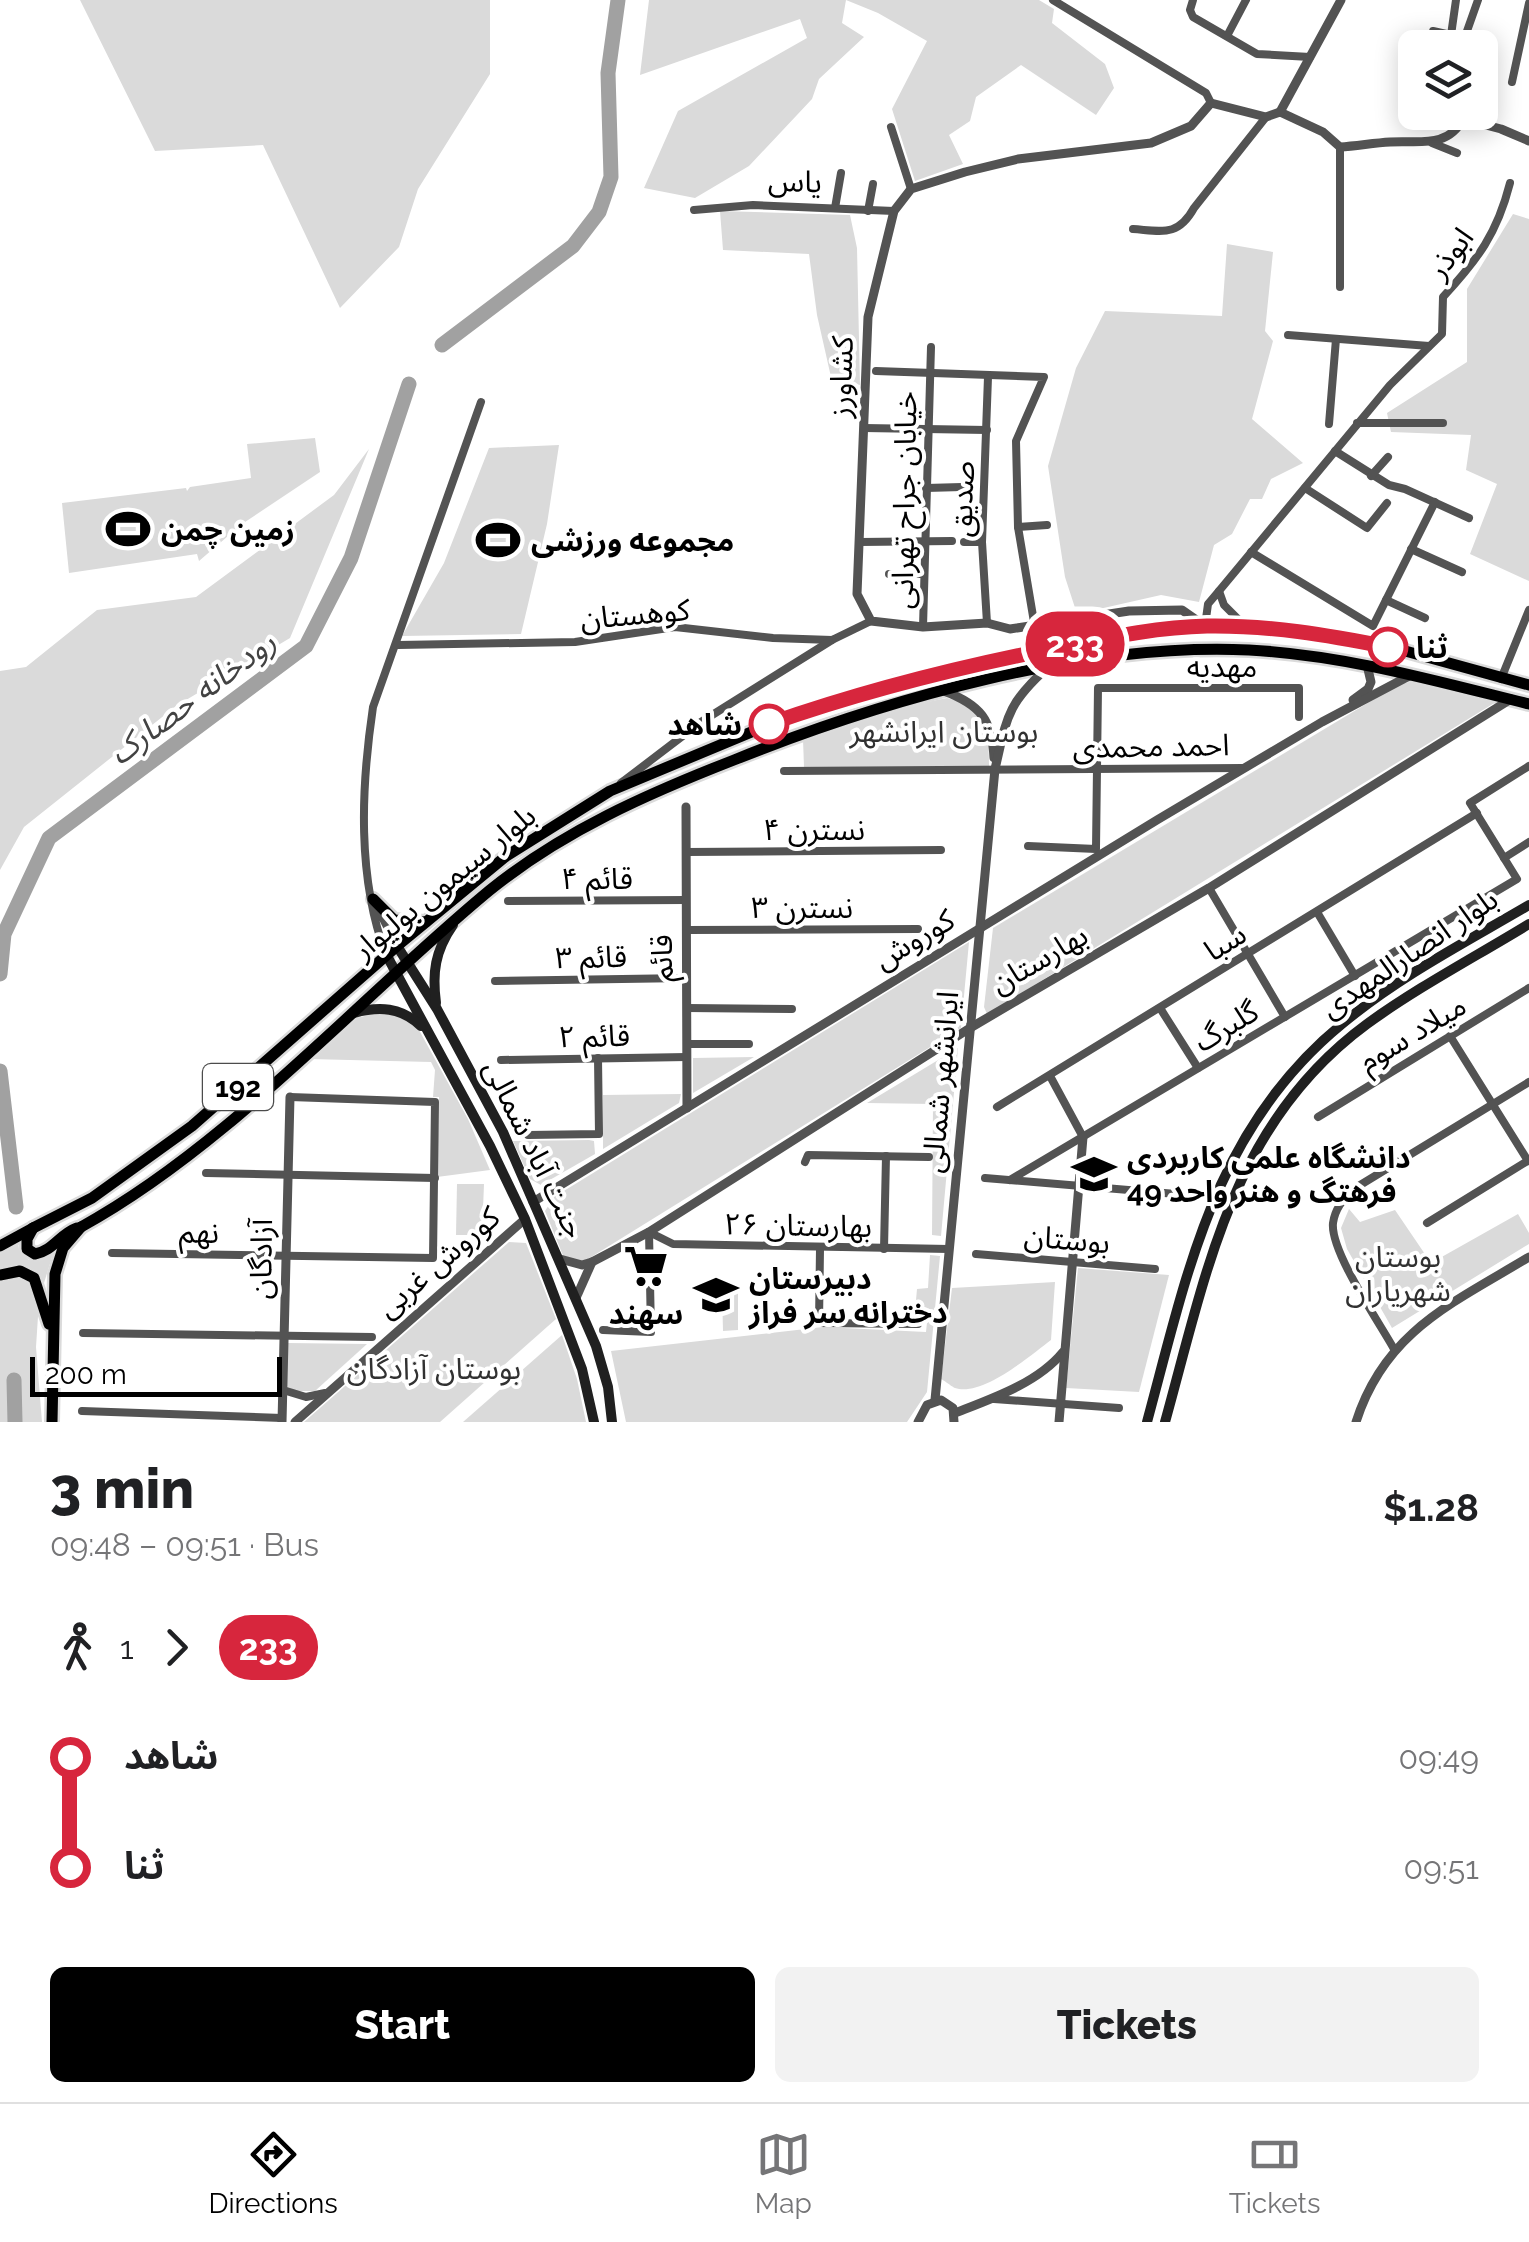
<!DOCTYPE html>
<html lang="en">
<head>
<meta charset="utf-8">
<style>
  :root { --surface:#fff; --page:#f2f2f2; --text:#202124; --muted:#757577; --line:#e0e0e0; --accent:#000 }
  body { margin:0; font-family:Raleway,"Noto Sans Arabic",sans-serif; background:var(--page); color:var(--text); height:100vh; display:flex; flex-direction:column; font-size:38px; white-space:nowrap }
  * { box-sizing:border-box; margin:0 }
  p { font-size:32px; color:var(--muted) }
  .icon { flex:none; width:55px; height:55px; fill:none; stroke:currentColor; stroke-width:2; stroke-linecap:round; stroke-linejoin:round }
  .map { position:relative; height:1422px; overflow:hidden }
  .panel { display:flex; flex-direction:column; background:var(--surface); flex:1 }
  .panel>* { flex:none }
  .badge { padding:0 20px; border-radius:32px; font-size:35px; line-height:65px }
  .controls { position:absolute; left:1398px; top:30px; display:grid; gap:20px }
  .controls a { display:grid; place-items:center; width:100px; height:100px; border-radius:15px; background:var(--surface); box-shadow:0 5px 25px #0003; font-size:50px }
  .scale { position:absolute; left:30px; bottom:25px; width:252px; box-sizing:border-box; padding-left:10px; border:5px solid #000; border-top:0; font-size:28px; line-height:35px; white-space:nowrap; color:#000; -webkit-text-stroke:8px #fff; paint-order:stroke }
  .map>.badge { position:absolute; translate:-50% -50%; box-shadow:0 0 0 5px #fff }
  .legs { display:flex; align-items:center; gap:15px; height:110px; padding:0 50px; font-size:32px }
  .legs p { margin-inline-start:auto }
  .headline { display:flex; align-items:center; justify-content:space-between; height:170px; padding:0 50px }
  h1 { font-size:55px; font-weight:800; line-height:75px }
  .button { display:flex; gap:20px; margin-top:auto; padding:20px 50px }
  .button a { flex:1; height:115px; border-radius:15px; background:var(--accent); color:#fff; font-size:40px; font-weight:800; line-height:115px; text-align:center }
  .button a+a { background:var(--page); color:var(--text) }
  ul { padding:0 50px; list-style:none }
  li { display:flex; align-items:center; gap:35px; height:110px; font-size:38px }
  li i { display:grid; place-items:center; width:15px; height:100%; margin:0 12px; background:currentColor }
  li i::after { content:''; width:25px; height:25px; margin:-12px; border:8px solid; border-radius:50%; background:var(--surface) }
  li p { margin-inline-start:auto }
  li:first-child i { background:linear-gradient(#0000 50%,currentColor 0) }
  li:last-child i { background:linear-gradient(currentColor 50%,#0000 0) }
  .dock { display:flex; justify-content:space-around; align-items:center; height:140px; border-top:2px solid var(--line); background:var(--surface); font-size:28px; color:var(--muted) }
  .dock a { display:grid; justify-items:center; gap:5px }
  .dock .on { color:var(--accent) }
  .map>svg:first-child { display:block }
  .green { fill:#dadada }
  .lines { fill:none; stroke-linecap:round; stroke-linejoin:round }
  .river { stroke:#a1a1a1; stroke-width:15 }
  .primary-casing { stroke:#dbdbdb; stroke-width:16 }
  .trunk-casing { stroke:#dbdbdb; stroke-width:16 }
  .minor { stroke:#535353; stroke-width:8 }
  .tertiary { stroke:#535353; stroke-width:9 }
  .secondary { stroke:#202020; stroke-width:10 }
  .primary { stroke:#000; stroke-width:11 }
  .trunk { stroke:#000; stroke-width:11 }
  .line-1-casing { stroke:#fff; stroke-width:22 }
  .line-1 { stroke:#d7263d; stroke-width:15 }
  .stop-1-dot { fill:#fff; stroke:#d7263d; stroke-width:5 }
  .labels { text-anchor:middle; dominant-baseline:central; stroke-width:8; stroke-linejoin:round; paint-order:stroke }
  .shield { fill:#fff; stroke:#4c4c4c; stroke-width:2.5 }
  .shield-label { font-size:28px; font-weight:bold; fill:#000 }
  .street-label { font-size:30px; fill:#000; stroke:#fff }
  .poi-label { font-size:30px; font-weight:bold; fill:#000; stroke:#fff; text-anchor:start }
  .stop-label { font-size:30px; font-weight:bold; fill:#000; stroke:#fff; text-anchor:start }
  .park-label { font-size:30px; fill:#313131; stroke:#fff }
  .water-label { font-size:32px; font-style:italic; fill:#424242; stroke:#fff }
</style>
</head>
<body>
<div class="map">
<svg width="1529" height="1422" viewBox="0 0 1529 1422">
  <rect width="100%" height="100%" fill="#fff"/>
  <g class="green">
    <path d="M80 0H490V74L418 189 399 247 340 308 263 145 155 151Z"/>
    <path d="M649 0H1039L1054 9 1052 23 1105 64 1114 88 1096 115 1021 65 976 97 970 121 949 135 963 164 915 181 892 109 927 41 878 13 846 0 842 23 864 37 819 79 812 99 749 166 695 198 644 188 678 111 807 38 800 19 640 75Z"/>
    <path d="M720 211 850 215 857 248 860 385 831 377 817 315 809 254 723 250Z"/>
    <path d="M1513 214 1529 219V581L1470 554 1497 484 1466 470 1471 435 1391 432 1387 413 1467 362V289Z"/>
    <path d="M1227 244 1273 252 1265 331 1273 341 1252 419 1303 463 1271 479 1262 499H1250L1232 534 1214 545 1199 602 1161 595 1077 614 1065 577 1048 466 1076 368 1105 311 1222 316Z"/>
    <path d="M315 438 320 472 242 524 199 561 197 554 69 573 62 503 186 488 187 491 190 487 251 478 247 444Z"/>
    <path d="M559 445 547 524 521 634 402 636 444 563 489 448Z"/>
    <path d="M369 449 290 638 176 706 24 827 0 870V671L26 667 97 610 196 597 334 495Z"/>
    <path d="M1415 682 1496 702 987 1014 984 1007 993 928 1401 683Z"/>
    <path d="M947 698C986 707 989 733 989 767H804L803 739 912 705Z"/>
    <path d="M969 942 961 1028 588 1259 578 1262 564 1258 545 1211 554 1197Z"/>
    <path d="M384 1011 406 1018 419 1030 468 1119 490 1170 437 1177 439 1097H433L435 1070 431 1062 309 1059 353 1019Z"/>
    <path d="M958 1048 941 1236 932 1235 933 1104 867 1103Z"/>
    <path d="M754 1057 693 1093V1058Z"/>
    <path d="M681 1094 679 1103 603 1149V1095Z"/>
    <path d="M589 1140 594 1141 595 1154 541 1185 530 1179 513 1141Z"/>
    <path d="M457 1184H484L482 1235H456Z"/>
    <path d="M1349 1209 1360 1222 1395 1210 1431 1263 1518 1214 1529 1233V1244L1392 1328 1347 1249 1341 1228Z"/>
    <path d="M18 1240 19 1249 29 1260H39L54 1251 44 1283C32 1267 19 1261 0 1269V1254Z"/>
    <path d="M509 1242 526 1243 556 1319 440 1422H304Z"/>
    <path d="M930 1255 940 1256 927 1392 907 1422H626L611 1351 823 1327 926 1332 928 1313 915 1311 917 1289 928 1288Z"/>
    <path d="M1078 1268 1169 1275 1139 1392 1066 1388Z"/>
    <path d="M27 1275 39 1301 36 1347 42 1422H0V1278Z"/>
    <path d="M1055 1282 1051 1340C1030 1356 982 1397 955 1388 954 1388 942 1379 941 1379L952 1288Z"/>
    <path d="M722 1290H738V1330L723 1331Z"/>
    <path d="M562 1335 577 1379 586 1422H463Z"/>
    <path d="M288 1343 367 1344 315 1391H289L286 1383Z"/>
  </g>
  <g class="lines">
    <g class="river">
      <path d="M442 345 573 246 599 212 611 177 608 73 618 0"/>
      <path d="M0 974 4 934 49 838 306 646 351 558 409 384"/>
      <path d="M0 1071 16 1207"/>
      <path d="M14 1380 15 1422"/>
    </g>
    <g class="primary-casing">
      <g id="primary">
        <path d="M373 899 394 920 426 922"/>
        <path d="M81 1227C230 1145 359 998 490 890 563 831 647 794 734 760 886 699 1085 642 1249 650 1345 655 1436 681 1529 704"/>
        <path d="M33 1228 92 1198 192 1126 397 946 505 857 610 791 768 725 895 682 987 661 1128 634 1205 626 1298 630 1398 649 1529 685"/>
      </g>
    </g>
    <g class="trunk-casing">
      <g id="trunk">
        <path d="M33 1228 27 1239V1249L35 1254C53 1251 60 1234 77 1228"/>
        <path d="M0 1246 33 1228"/>
        <path d="M0 1275 20 1271 34 1278 49 1324"/>
        <path d="M52 1422 55 1274 63 1248 81 1227"/>
      </g>
    </g>
    <g class="minor">
      <path d="M1053 0 1206 93 1211 103"/>
      <path d="M1193 0 1190 10 1193 17 1257 54 1310 57"/>
      <path d="M1433 31 1451 35 1460 48"/>
      <path d="M1451 35 1456 0"/>
      <path d="M1227 36 1246 0"/>
      <path d="M1461 48 1478 0"/>
      <path d="M1512 82 1529 3"/>
      <path d="M891 127 911 189"/>
      <path d="M1432 143 1457 153"/>
      <path d="M835 208 841 173"/>
      <path d="M694 210 753 205 894 211"/>
      <path d="M868 211 873 184"/>
      <path d="M1133 229C1162 231 1178 237 1194 208L1266 117"/>
      <path d="M1340 287V147"/>
      <path d="M1288 335 1429 346"/>
      <path d="M876 371 1044 377 1016 441 1018 527 1035 628"/>
      <path d="M1357 423H1443"/>
      <path d="M1329 424 1336 339"/>
      <path d="M864 428 987 430"/>
      <path d="M1335 451 1389 485 1405 489 1469 518"/>
      <path d="M1371 476 1388 457"/>
      <path d="M926 488 962 487"/>
      <path d="M1305 488 1367 528 1387 503"/>
      <path d="M1018 527 1047 525"/>
      <path d="M860 542 952 541"/>
      <path d="M964 542H982"/>
      <path d="M1411 549 1462 572"/>
      <path d="M1251 552 1373 626 1435 502"/>
      <path d="M889 574H923"/>
      <path d="M1219 591 1390 385 1442 334 1443 297C1478 259 1497 234 1510 183"/>
      <path d="M1386 600 1425 618"/>
      <path d="M987 623 982 542 988 377"/>
      <path d="M1205 626 1208 604 1219 591 1224 605 1247 628"/>
      <path d="M923 627 931 347"/>
      <path d="M398 645 575 642 675 627 773 638 832 640 871 621"/>
      <path d="M1501 679 1529 610"/>
      <path d="M784 771 1243 768"/>
      <path d="M621 783 701 722 832 640"/>
      <path d="M1028 846 1096 849 1098 688H1299V717"/>
      <path d="M686 852 941 850"/>
      <path d="M1504 858 1529 842"/>
      <path d="M1209 888 1285 1017"/>
      <path d="M508 901 686 900"/>
      <path d="M1317 912 1355 976"/>
      <path d="M376 914 383 919 397 946"/>
      <path d="M686 930 918 929"/>
      <path d="M386 955C357 878 361 788 373 707L481 402"/>
      <path d="M495 981 687 978"/>
      <path d="M687 1008 792 1009"/>
      <path d="M1160 1008 1198 1068"/>
      <path d="M1450 1036 1528 1161"/>
      <path d="M687 1044H749"/>
      <path d="M501 1060 687 1057"/>
      <path d="M1050 1076 1083 1137"/>
      <path d="M997 1107 1477 813"/>
      <path d="M1318 1117 1529 988"/>
      <path d="M528 1135 599 1134 598 1058"/>
      <path d="M805 1162 808 1155 929 1157"/>
      <path d="M206 1173 435 1178"/>
      <path d="M985 1178 1176 1194"/>
      <path d="M1010 1180 1517 879 1470 803 1529 766"/>
      <path d="M1427 1223 1529 1160"/>
      <path d="M820 1249 819 1323 918 1324"/>
      <path d="M884 1249 886 1156"/>
      <path d="M112 1253 433 1258 435 1102 290 1097"/>
      <path d="M976 1254 1155 1269"/>
      <path d="M603 1330 651 1332 649 1232 673 1244 949 1249"/>
      <path d="M83 1333 372 1337"/>
      <path d="M1394 1349C1379 1322 1330 1251 1333 1223 1335 1209 1342 1201 1352 1190L1529 1082"/>
      <path d="M283 1390 306 1397 325 1393"/>
      <path d="M994 1399 1119 1408"/>
      <path d="M82 1411 282 1418"/>
    </g>
    <g class="tertiary">
      <path d="M1280 112 1323 132 1340 147C1357 146 1373 143 1390 142 1419 140 1447 149 1463 119L1501 129 1529 141"/>
      <path d="M1280 112 1341 0"/>
      <path d="M1205 626 1182 610 1129 611 1010 629 987 623 923 627 871 621 857 594 868 317 894 211 911 189 965 172 1018 159 1151 143 1191 126 1211 103 1266 117 1280 112"/>
      <path d="M944 691C981 705 992 720 994 758"/>
      <path d="M1353 700 1368 689 1371 682 1367 665"/>
      <path d="M686 807 687 1108"/>
      <path d="M533 1202 1157 820 1322 722 1409 676"/>
      <path d="M560 1259 582 1265 592 1262 649 1232 970 1028 1209 888 1511 699"/>
      <path d="M576 1298 592 1262"/>
      <path d="M935 1400 995 769C1007 718 1006 705 1047 668"/>
      <path d="M955 1413C991 1399 1038 1383 1063 1352"/>
      <path d="M282 1422 290 1097"/>
      <path d="M295 1422 525 1219"/>
      <path d="M918 1422 927 1405 941 1400 953 1408 954 1422"/>
      <path d="M1059 1422 1083 1137"/>
      <path d="M1356 1422C1385 1331 1453 1303 1529 1257"/>
    </g>
    <g class="secondary">
      <path d="M397 946 437 1009 503 1132 596 1346 608 1387 612 1422"/>
      <path d="M387 956 490 1146 525 1219 582 1369 594 1422"/>
      <path d="M436 1003C432 973 435 951 453 925"/>
      <path d="M354 1013C379 1006 401 1007 421 1026"/>
      <path d="M1147 1422C1188 1271 1214 1129 1342 1024 1398 977 1466 942 1529 905"/>
      <path d="M1165 1422C1207 1271 1232 1123 1367 1024 1418 987 1475 957 1529 924"/>
    </g>
    <use href="#primary" class="primary"/>
    <use href="#trunk" class="trunk"/>
  </g>
  <g class="lines">
    <g class="line-1-casing">
      <path id="line-1" d="M769 724C863 691 958 667 1056 648 1106 638 1156 627 1207 626 1269 625 1328 635 1388 647"/>
    </g>
    <use href="#line-1" class="line-1"/>
  </g>
  <defs>
    <g id="stadium-bare" transform="scale(3.45)"><path d="M0-5a6.5 5 0 1 0 0 10a6.5 5 0 1 0 0-10ZM-3.5-1.8h7v3.6h-7Z" fill="#000" stroke="#fff" stroke-width="2.5" paint-order="stroke"/></g>
    <g id="university-bare" transform="scale(3.45)"><path d="M0-5L7-2L0 1L-7-2ZM-4 1L0 2.5L4 1V4Q0 6-4 4Z" fill="#000" stroke="#fff" stroke-width="2.5" paint-order="stroke"/></g>
    <g id="supermarket-bare" transform="scale(3.45)"><path d="M-6-5.5h2.5l.6 2H6L4.5 2H-2.5L-4.4-4H-6ZM-1.5 3.2a1.3 1.3 0 1 0 .1 0ZM3 3.2a1.3 1.3 0 1 0 .1 0Z" fill="#000" stroke="#fff" stroke-width="2.5" paint-order="stroke"/></g>
    <g id="school-bare" transform="scale(3.45)"><path d="M0-5L7-2L0 1L-7-2ZM-4 1L0 2.5L4 1V4Q0 6-4 4Z" fill="#000" stroke="#fff" stroke-width="2.5" paint-order="stroke"/></g>
  </defs>
  <g fill-rule="evenodd">
    <use href="#stadium-bare" x="128" y="529"/>
    <use href="#stadium-bare" x="498" y="540"/>
    <use href="#university-bare" x="1094" y="1174"/>
    <use href="#supermarket-bare" x="646" y="1266"/>
    <use href="#school-bare" x="716" y="1295"/>
  </g>
  <g class="stop-1-dot">
    <circle cx="1388" cy="647" r="18"/>
    <circle cx="769" cy="724" r="18"/>
  </g>
  <g class="labels">
    <rect class="shield" x="203" y="1064" width="70" height="46" rx="8"/>
    <g class="shield-label">
      <text x="238" y="1087">192</text>
    </g>
    <g class="street-label">
      <text transform="translate(795 181) rotate(2)">یاس</text>
      <text transform="translate(1450 253) rotate(-53)">ابوذر</text>
      <text transform="translate(841 377) rotate(-88)">کشاورز</text>
      <text transform="translate(962 499) rotate(-88)">صدیق</text>
      <text transform="translate(904 500) rotate(-89)">خیابان جراح تهرانی</text>
      <text transform="translate(635 614) rotate(-5)">کوهستان</text>
      <text x="1222" y="666">مهدیه</text>
      <text transform="translate(1151 746) rotate(-1)">احمد محمدی</text>
      <text x="814" y="829">نسترن ۴</text>
      <text x="597" y="878">قائم ۴</text>
      <text transform="translate(444 882) rotate(-39)">بلوار سیمون بولیوار</text>
      <text x="802" y="907">نسترن ۳</text>
      <text transform="translate(914 939) rotate(-31)">کوروش</text>
      <text transform="translate(1225 942) rotate(-32)">سبا</text>
      <text transform="translate(1409 953) rotate(-34)">بلوار انصارالمهدی</text>
      <text transform="translate(591 957) rotate(-1)">قائم ۳</text>
      <text transform="translate(661 958) rotate(-90)">قائم</text>
      <text transform="translate(1039 959) rotate(-30)">بهارستان</text>
      <text transform="translate(1226 1026) rotate(-31)">گلبرگ</text>
      <text transform="translate(1412 1033) rotate(-31)">میلاد سوم</text>
      <text transform="translate(594 1036) rotate(-1)">قائم ۲</text>
      <text transform="translate(940 1082) rotate(-85)">ایرانشهر شمالی</text>
      <text transform="translate(535 1149) rotate(64)">جنت آباد شمالی</text>
      <text transform="translate(798 1225) rotate(1)">بهارستان ۲۶</text>
      <text transform="translate(199 1232) rotate(1)">نهم</text>
      <text transform="translate(1067 1239) rotate(5)">بوستان</text>
      <text transform="translate(261 1259) rotate(-89)">آزادگان</text>
      <text transform="translate(438 1262) rotate(-41)">کوروش غربی</text>
    </g>
    <g class="poi-label">
      <text x="161" y="529">زمین چمن</text>
      <text x="531" y="540">مجموعه ورزشی</text>
      <text x="1127" y="1157">دانشگاه علمی کاربردی<tspan x="1127" dy="34">فرهتگ و هنر واحد 49</tspan></text>
      <text x="749" y="1278">دبیرستان<tspan x="749" dy="34">دخترانه سر فراز</tspan></text>
      <text x="646" y="1313" text-anchor="middle">سهند</text>
    </g>
    <g class="stop-label">
      <text x="1416" y="647">ثنا</text>
      <text x="742" y="724" text-anchor="end">شاهد</text>
    </g>
    <g class="park-label">
      <text x="944" y="731">بوستان ایرانشهر</text>
      <text x="1398" y="1256">بوستان<tspan x="1398" dy="34">شهریاران</tspan></text>
      <text x="434" y="1368">بوستان آزادگان</text>
    </g>
    <g class="water-label">
      <text transform="translate(192 697) rotate(-37)">رودخانه حصارک</text>
    </g>
  </g>
</svg>
<div class="controls">
<a><svg class="icon" aria-label="layers" viewBox="0 0 24 24"><path d="M12 4l9 5-9 5-9-5zM3 14l9 5 9-5"/></svg></a>
</div>
<div class="scale">200 m</div>
<b class="badge" style="left:1075px;top:644px;background:#d7263d;color:#fff">233</b>
</div>
<section class="panel">
<div class="headline"><div><h1>3 min</h1><p>09:48 – 09:51 · Bus</p></div><b>$1.28</b></div>
<div class="legs"><svg class="icon" aria-label="walk" viewBox="0 0 24 24"><circle cx="13" cy="4" r="2"/><path d="M13 8l-2 6 4 7M11 14l-3 7M7 12l3-4h3l4 4"/></svg>1<svg class="icon" aria-label="forward" viewBox="0 0 24 24"><path d="M9 5l7 7-7 7"/></svg><b class="badge" style="background:#d7263d;color:#fff">233</b></div>
<ul>
<li><i style="color:#d7263d"></i><b>شاهد</b><p>09:49</p></li>
<li><i style="color:#d7263d"></i><b>ثنا</b><p>09:51</p></li>
</ul>
<div class="button"><a>Start</a><a>Tickets</a></div>
</section>
<nav class="dock">
<a class="on"><svg class="icon" aria-label="directions" viewBox="0 0 24 24"><path d="M12 3l9 9-9 9-9-9zM9 14v-3h6M13 9l2 2-2 2"/></svg>Directions</a>
<a><svg class="icon" aria-label="map" viewBox="0 0 24 24"><path d="M3 6l6-2 6 2 6-2v14l-6 2-6-2-6 2zM9 4v14M15 6v14"/></svg>Map</a>
<a><svg class="icon" aria-label="tickets" viewBox="0 0 24 24"><path d="M3 7h18v10H3zM15 7v10"/></svg>Tickets</a>
</nav>
</body>
</html>
